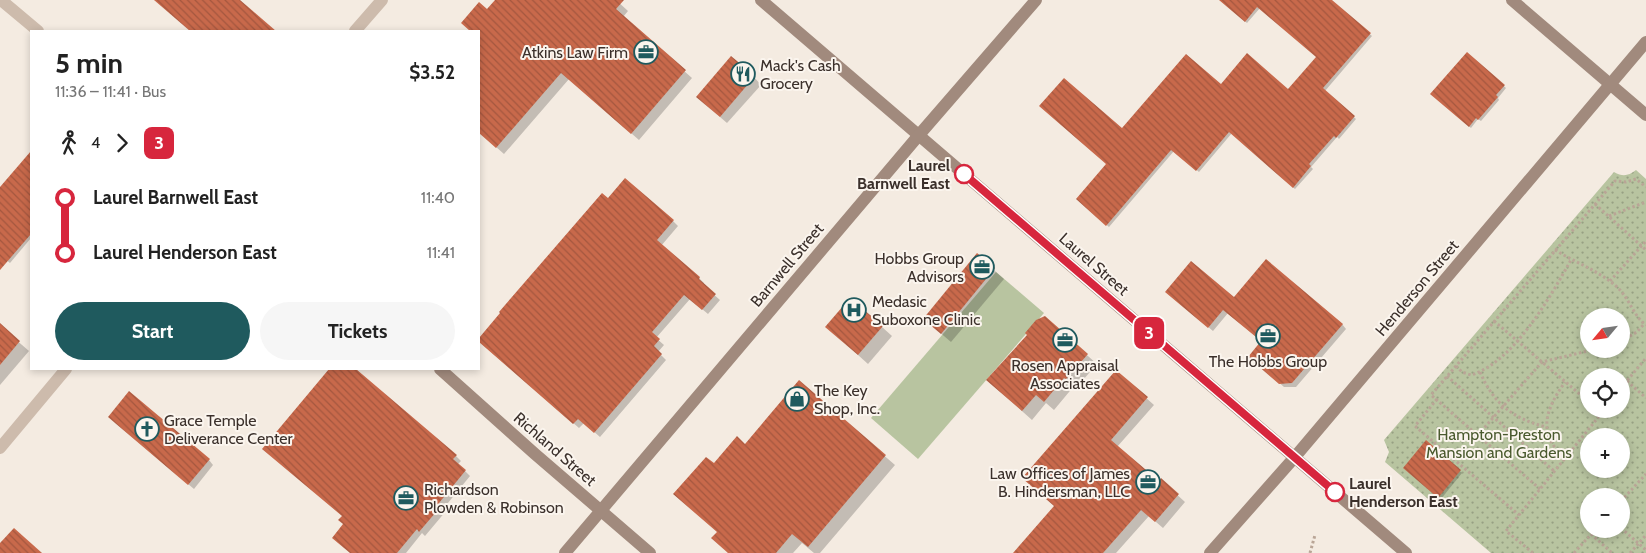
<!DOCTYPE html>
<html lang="en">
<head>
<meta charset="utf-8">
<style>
  :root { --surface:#fff; --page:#f6f6f6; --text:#222; --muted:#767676; --accent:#1f5a5e }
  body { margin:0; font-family:Cabin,sans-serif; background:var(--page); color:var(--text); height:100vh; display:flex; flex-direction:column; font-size:19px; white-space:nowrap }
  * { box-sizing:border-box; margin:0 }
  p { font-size:16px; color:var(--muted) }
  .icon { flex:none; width:28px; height:28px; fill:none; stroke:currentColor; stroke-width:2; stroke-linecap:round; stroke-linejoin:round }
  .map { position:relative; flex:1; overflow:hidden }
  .details { position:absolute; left:30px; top:30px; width:450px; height:340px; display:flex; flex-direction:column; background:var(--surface); border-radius:0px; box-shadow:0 2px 8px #0003 }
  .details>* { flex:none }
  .badge { padding:0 10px; border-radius:8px; font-size:18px; line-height:32px }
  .needle { width:32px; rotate:241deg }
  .buttons { position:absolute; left:1580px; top:308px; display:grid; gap:10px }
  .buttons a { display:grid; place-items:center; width:50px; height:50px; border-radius:50%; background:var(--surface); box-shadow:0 2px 8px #0003; font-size:25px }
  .map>.badge { position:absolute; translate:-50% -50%; box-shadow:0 0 0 2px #fff }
  .legs { display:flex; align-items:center; gap:8px; height:55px; padding:0 25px; font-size:16px }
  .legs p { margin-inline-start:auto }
  .summary { display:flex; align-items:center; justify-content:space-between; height:85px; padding:0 25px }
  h1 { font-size:28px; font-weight:700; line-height:38px }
  .primary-button { display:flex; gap:10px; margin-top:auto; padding:10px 25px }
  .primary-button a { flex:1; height:58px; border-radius:30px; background:var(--accent); color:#fff; font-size:20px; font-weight:700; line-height:58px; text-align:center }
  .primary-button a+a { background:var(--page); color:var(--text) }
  ul { padding:0 25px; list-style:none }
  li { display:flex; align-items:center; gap:18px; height:55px; font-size:19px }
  li i { display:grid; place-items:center; width:8px; height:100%; margin:0 6px; background:currentColor }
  li i::after { content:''; width:12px; height:12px; margin:-6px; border:4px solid; border-radius:50%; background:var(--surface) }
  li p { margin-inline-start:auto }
  li:first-child i { background:linear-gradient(#0000 50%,currentColor 0) }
  li:last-child i { background:linear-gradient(currentColor 50%,#0000 0) }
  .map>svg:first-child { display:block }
  .grass { fill:#b8c4a0 }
  .park { fill:url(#park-dots); fill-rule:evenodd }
  .shadow { fill:#0003 }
  .building { fill:url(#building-back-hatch) }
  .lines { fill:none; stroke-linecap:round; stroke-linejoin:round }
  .path { stroke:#b9a596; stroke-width:3; stroke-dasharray:2.5 2.5; stroke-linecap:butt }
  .street { stroke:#cdbbac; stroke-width:12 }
  .secondary { stroke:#a18a7d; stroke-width:12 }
  .line-1-casing { stroke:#fff; stroke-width:11 }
  .line-1 { stroke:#d7263d; stroke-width:8 }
  .stop-1-dot { fill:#fff; stroke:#d7263d; stroke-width:2.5 }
  .labels { text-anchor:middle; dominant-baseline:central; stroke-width:4; stroke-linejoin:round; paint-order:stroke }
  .poi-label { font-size:16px; fill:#3b302b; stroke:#fbf5ee; text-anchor:start }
  .stop-label { font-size:16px; font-weight:bold; fill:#3b302b; stroke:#fbf5ee; text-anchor:end }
  .street-label { font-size:16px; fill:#3b302b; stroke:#fbf5ee }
  .park-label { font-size:16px; fill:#4a5a2e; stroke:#fbf5ee }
</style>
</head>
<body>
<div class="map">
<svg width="1646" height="553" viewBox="0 0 1646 553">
  <defs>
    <pattern id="park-dots" width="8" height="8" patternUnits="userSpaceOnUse" patternTransform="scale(1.25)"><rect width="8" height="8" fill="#b8c4a0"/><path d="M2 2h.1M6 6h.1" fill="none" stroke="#97a083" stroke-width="1.8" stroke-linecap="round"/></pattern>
    <pattern id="building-back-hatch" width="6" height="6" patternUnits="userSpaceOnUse" patternTransform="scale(1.25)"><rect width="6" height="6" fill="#c8694b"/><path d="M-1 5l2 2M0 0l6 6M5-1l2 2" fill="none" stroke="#a4573f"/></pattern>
  </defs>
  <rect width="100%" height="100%" fill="#f4ebe1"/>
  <path class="grass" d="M996 272 1044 313 918 459 871 418Z"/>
  <path class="park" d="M1636 170 1646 179V553H1491L1385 462 1389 452 1384 440 1614 172C1623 177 1628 176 1636 170ZM1589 316H1621V349H1589ZM1589 376H1621V409H1589ZM1589 436H1621V469H1589ZM1589 496H1621V529H1589Z"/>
  <g class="shadow">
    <path d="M162 0H239L274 31H192L159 3Z"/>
    <path d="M497 0H616L628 11 623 17 692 78 639 140 569 79 504 154 479 132V31H470Z"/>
    <path d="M1220 0H1331L1372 36 1325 91 1356 119 1339 139 1337 137 1311 167 1313 169 1295 189 1232 133 1199 172 1174 151 1109 227 1077 199 1108 164 1122 130 1221 86 1288 90 1318 57 1260 8 1247 23Z"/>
    <path d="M1467 53 1506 88 1498 98 1499 100 1481 121 1478 119 1471 128 1432 93Z"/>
    <path d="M754 77 761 85 727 123 705 104Z"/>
    <path d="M31 153V238L10 263 0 255V189Z"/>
    <path d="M602 194 608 200 673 221 678 226 661 246 699 278 704 283 703 285 720 300 708 314 690 299 656 338 664 345 658 352 666 360 600 437 584 423 579 428 483 345 479 340Z"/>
    <path d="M977 255 1004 279 951 342 924 319Z"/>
    <path d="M1171 296 1234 299 1342 324 1346 329 1296 387H1284L1254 361 1262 342 1228 313 1213 331Z"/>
    <path d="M1045 318 1097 364 1076 388 1074 386 1054 410 1046 403 1032 420 987 380Z"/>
    <path d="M0 326 29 351 0 385Z"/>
    <path d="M827 327H882L892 336 868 364Z"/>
    <path d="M330 369H354L456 456 461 461 458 464 470 476 443 509 446 511 425 536 422 533 406 553H350L343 516 264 449Z"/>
    <path d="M1117 372 1154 405 1117 447 1159 483 1161 480 1185 502 1163 528 1149 516 1116 553H1015L1055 506Z"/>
    <path d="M799 382 895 465 820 553H814L802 543 793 553H728L718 532 714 465 745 446Z"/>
    <path d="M114 422 209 460 213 465 194 489Z"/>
    <path d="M1426 442 1462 473 1441 499 1405 468Z"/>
  </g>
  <g class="building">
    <path d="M154 0H240L276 31H190Z"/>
    <path d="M495 0H624L616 9 686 70 631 134 561 73 496 148 479 133V31H470L461 23 479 2 487 9Z"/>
    <path d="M1219 0H1332L1371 33 1323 88 1355 116 1336 138 1334 136 1309 164 1311 166 1293 188 1229 132 1196 171 1171 150 1106 226 1076 199 1106 164 1039 106 1064 78 1122 128 1186 54 1221 84 1247 53 1288 89 1316 57 1257 7 1245 22Z"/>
    <path d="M1467 52 1505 85 1496 95 1498 97 1478 120 1476 118 1469 127 1430 94Z"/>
    <path d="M731 56 755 76 720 117 696 97Z"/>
    <path d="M31 151V234L0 270V187Z"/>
    <path d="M625 178 674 220 657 240 700 277 699 279 716 294 702 310 684 295 652 332 660 339 654 346 662 354 594 433 578 419 573 424 479 342V338L500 313 499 312 602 193 608 198Z"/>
    <path d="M977 253 995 268 941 334 923 319Z"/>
    <path d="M1266 259 1343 324 1292 383 1279 384 1248 357 1261 341 1223 310 1208 328 1165 292 1191 261 1234 297Z"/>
    <path d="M850 298 883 326 858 355 825 327Z"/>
    <path d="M1045 316 1088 354 1066 379 1064 378 1044 402 1036 395 1022 411 986 380 1027 335 1025 333 1036 320Z"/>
    <path d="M0 323 20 341 0 365Z"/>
    <path d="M329 369H356L457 455 453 459 466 470 439 503 442 505 419 532 417 529 397 553H350L332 538 343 524 338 520 342 516 262 449Z"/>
    <path d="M1116 370 1148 397 1111 440 1159 481 1161 478 1179 494 1155 522 1141 510 1103 553H1013L1054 506 1022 478Z"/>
    <path d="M799 380 886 455 808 547 792 534 776 553H728L711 538 717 532 673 494 706 457 714 463 737 436 745 444Z"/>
    <path d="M129 391 210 459 188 485 108 417Z"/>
    <path d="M1426 440 1461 470 1438 498 1403 468Z"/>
    <path d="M14 528 42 553H0V543Z"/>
  </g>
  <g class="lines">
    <g class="path">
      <path d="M1595 204 1646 250"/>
      <path d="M1609 216 1646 202"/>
      <path d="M1555 250C1576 263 1600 271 1618 288 1629 298 1634 317 1646 325"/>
      <path d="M1610 281 1646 241"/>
      <path d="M1494 321 1589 402"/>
      <path d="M1621 341 1637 332 1644 324"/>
      <path d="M1456 366 1462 372 1471 375C1514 362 1550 297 1571 260"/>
      <path d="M1480 372C1494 404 1512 418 1546 427"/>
      <path d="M1447 376 1554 471"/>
      <path d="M1627 381 1646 398"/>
      <path d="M1621 388 1646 358"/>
      <path d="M1437 399 1415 426 1519 515"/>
      <path d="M1478 435 1542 362 1596 349"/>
      <path d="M1565 458C1536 433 1546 409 1565 382"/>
      <path d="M1540 489 1431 395 1615 181 1626 182 1636 179 1646 187"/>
      <path d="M1621 501 1646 474"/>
      <path d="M1621 528 1646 550"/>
      <path d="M1591 534 1612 553"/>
      <path d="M1310 553 1315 535"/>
      <path d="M1533 553 1506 531 1605 409"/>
      <path d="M1574 553 1596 529"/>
      <path d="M1630 553 1646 535"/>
    </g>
    <g class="street">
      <path d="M1 0 38 31"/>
      <path d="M355 31 382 0"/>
      <path d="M0 448 66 369"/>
    </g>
    <g class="secondary">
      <path d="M761 0 1406 553"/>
      <path d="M1512 0 1646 115"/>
      <path d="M440 369 535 454 650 553"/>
      <path d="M565 553 919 135 1036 0"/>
      <path d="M1210 553 1294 458 1646 42"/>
    </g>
  </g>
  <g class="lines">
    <g class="line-1-casing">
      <path id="line-1" d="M964 174 1335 492"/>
    </g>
    <use href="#line-1" class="line-1"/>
  </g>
  <defs>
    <g id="office-ring" transform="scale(1.25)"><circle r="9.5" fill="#fbf5ee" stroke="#1f5a5e" stroke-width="1.5"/><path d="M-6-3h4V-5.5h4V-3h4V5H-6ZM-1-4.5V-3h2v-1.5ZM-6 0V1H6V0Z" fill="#1f5a5e"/></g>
    <g id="restaurant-ring" transform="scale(1.25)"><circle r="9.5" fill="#fbf5ee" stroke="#1f5a5e" stroke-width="1.5"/><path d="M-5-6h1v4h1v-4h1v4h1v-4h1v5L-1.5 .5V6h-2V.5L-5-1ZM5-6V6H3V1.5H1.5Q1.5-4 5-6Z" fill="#1f5a5e"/></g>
    <g id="hospital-ring" transform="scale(1.25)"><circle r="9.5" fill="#fbf5ee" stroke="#1f5a5e" stroke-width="1.5"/><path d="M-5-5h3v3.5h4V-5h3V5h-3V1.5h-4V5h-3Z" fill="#1f5a5e"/></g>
    <g id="shop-ring" transform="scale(1.25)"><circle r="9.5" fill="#fbf5ee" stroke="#1f5a5e" stroke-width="1.5"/><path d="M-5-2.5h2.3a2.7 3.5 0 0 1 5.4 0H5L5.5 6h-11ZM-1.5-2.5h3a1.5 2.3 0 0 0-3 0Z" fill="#1f5a5e"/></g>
    <g id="church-ring" transform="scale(1.25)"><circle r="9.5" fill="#fbf5ee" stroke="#1f5a5e" stroke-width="1.5"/><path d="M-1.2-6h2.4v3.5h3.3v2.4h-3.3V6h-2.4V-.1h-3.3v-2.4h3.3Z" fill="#1f5a5e"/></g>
  </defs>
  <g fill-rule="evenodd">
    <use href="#office-ring" x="646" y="52"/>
    <use href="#restaurant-ring" x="743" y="74"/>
    <use href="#office-ring" x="982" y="267"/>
    <use href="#hospital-ring" x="854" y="310"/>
    <use href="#office-ring" x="1268" y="336"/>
    <use href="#office-ring" x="1065" y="340"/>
    <use href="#shop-ring" x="797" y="399"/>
    <use href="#church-ring" x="147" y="429"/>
    <use href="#office-ring" x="1148" y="482"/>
    <use href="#office-ring" x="406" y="498"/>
  </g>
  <g class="stop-1-dot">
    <circle cx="964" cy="174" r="9"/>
    <circle cx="1335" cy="492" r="9"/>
  </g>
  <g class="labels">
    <g class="poi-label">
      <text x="628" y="52" text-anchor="end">Atkins Law Firm</text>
      <text x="760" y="65">Mack's Cash<tspan x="760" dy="18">Grocery</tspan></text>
      <text x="964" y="258" text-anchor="end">Hobbs Group<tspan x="964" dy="18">Advisors</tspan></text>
      <text x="872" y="301">Medasic<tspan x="872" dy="18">Suboxone Clinic</tspan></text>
      <text x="1268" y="361" text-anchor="middle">The Hobbs Group</text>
      <text x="1065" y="365" text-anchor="middle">Rosen Appraisal<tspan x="1065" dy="18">Associates</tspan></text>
      <text x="814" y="390">The Key<tspan x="814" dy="18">Shop, Inc.</tspan></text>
      <text x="164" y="420">Grace Temple<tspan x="164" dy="18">Deliverance Center</tspan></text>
      <text x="1130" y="473" text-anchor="end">Law Offices of James<tspan x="1130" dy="18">B. Hindersman, LLC</tspan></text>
      <text x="424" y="489">Richardson<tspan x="424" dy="18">Plowden &amp; Robinson</tspan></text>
    </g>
    <g class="stop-label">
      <text x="950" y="165">Laurel<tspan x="950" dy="18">Barnwell East</tspan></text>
      <text x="1349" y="483" text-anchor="start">Laurel<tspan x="1349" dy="18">Henderson East</tspan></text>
    </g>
    <g class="street-label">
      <text transform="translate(1094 264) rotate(41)">Laurel Street</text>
      <text transform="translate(787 265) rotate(-50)">Barnwell Street</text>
      <text transform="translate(1417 288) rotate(-50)">Henderson Street</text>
      <text transform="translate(555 449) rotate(41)">Richland Street</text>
    </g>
    <g class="park-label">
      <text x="1499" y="434">Hampton-Preston<tspan x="1499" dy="18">Mansion and Gardens</tspan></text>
    </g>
  </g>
</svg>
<div class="buttons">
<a><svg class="needle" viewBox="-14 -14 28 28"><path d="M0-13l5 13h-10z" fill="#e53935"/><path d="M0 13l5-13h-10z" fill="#767676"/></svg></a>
<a><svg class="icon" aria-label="locate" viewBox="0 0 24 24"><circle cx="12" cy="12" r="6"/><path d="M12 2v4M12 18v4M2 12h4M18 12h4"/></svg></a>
<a>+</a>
<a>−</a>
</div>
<b class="badge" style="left:1149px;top:333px;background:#d7263d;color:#fff">3</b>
<section class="details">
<div class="summary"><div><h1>5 min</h1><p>11:36 – 11:41 · Bus</p></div><b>$3.52</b></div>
<div class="legs"><svg class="icon" aria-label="walk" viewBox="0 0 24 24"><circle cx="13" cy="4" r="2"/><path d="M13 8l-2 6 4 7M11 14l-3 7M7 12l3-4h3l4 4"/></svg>4<svg class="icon" aria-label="forward" viewBox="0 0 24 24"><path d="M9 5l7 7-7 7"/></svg><b class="badge" style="background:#d7263d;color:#fff">3</b></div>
<ul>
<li><i style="color:#d7263d"></i><b>Laurel Barnwell East</b><p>11:40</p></li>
<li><i style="color:#d7263d"></i><b>Laurel Henderson East</b><p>11:41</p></li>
</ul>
<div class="primary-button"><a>Start</a><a>Tickets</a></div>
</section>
</div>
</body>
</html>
